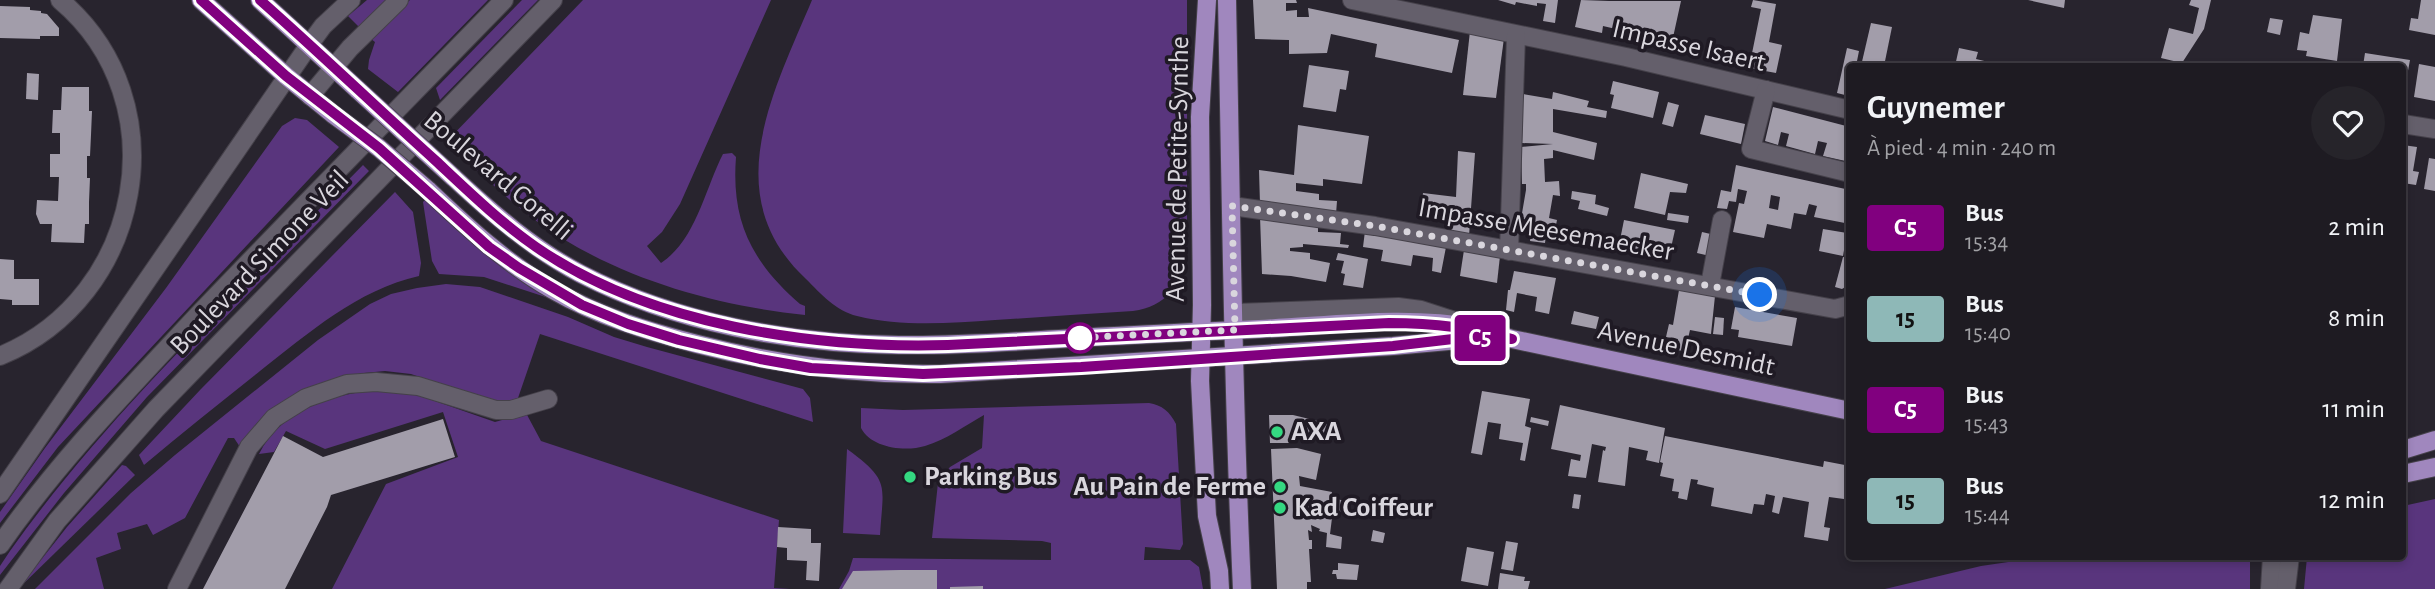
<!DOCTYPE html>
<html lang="fr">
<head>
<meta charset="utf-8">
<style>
  :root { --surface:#1e1b22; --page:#26242a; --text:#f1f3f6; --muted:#a1a1a5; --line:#3c3940 }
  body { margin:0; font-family:"Alegreya Sans",sans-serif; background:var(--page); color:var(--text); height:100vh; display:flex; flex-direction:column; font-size:26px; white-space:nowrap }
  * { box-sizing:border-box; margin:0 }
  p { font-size:23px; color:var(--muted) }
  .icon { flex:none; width:38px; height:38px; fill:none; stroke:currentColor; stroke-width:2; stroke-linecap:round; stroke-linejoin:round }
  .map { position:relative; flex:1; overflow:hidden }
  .side { position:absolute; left:1846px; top:63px; width:560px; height:497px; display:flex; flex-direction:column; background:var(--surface); border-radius:7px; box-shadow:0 4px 10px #0003,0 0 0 2px var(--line) }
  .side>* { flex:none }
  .badge { padding:0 14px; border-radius:5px; font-size:24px; line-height:46px }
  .you { position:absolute; width:35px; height:35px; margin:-18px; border:5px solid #fff; border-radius:50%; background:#1a73e8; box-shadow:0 0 0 10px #1a73e833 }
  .map>.badge { position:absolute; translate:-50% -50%; box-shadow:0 0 0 4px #fff }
  .round { display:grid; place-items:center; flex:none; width:74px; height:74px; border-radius:37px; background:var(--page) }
  .summary { display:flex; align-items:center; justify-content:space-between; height:119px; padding:0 21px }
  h1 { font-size:33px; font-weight:700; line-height:52px }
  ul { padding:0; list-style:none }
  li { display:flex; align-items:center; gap:21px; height:91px; padding:0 21px }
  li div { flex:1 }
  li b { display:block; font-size:26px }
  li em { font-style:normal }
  li .badge { min-width:77px; font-weight:700; text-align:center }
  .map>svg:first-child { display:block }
  .green { fill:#59357d }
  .building { fill:#a29daa; fill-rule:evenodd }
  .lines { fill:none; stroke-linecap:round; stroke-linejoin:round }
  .minor-casing { stroke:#45414a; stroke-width:20 }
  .major-casing { stroke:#45414a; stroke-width:20 }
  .minor { stroke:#645f6b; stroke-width:18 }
  .major { stroke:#a087be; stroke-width:18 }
  .major-bridge-casing { stroke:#45414a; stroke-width:20; stroke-linecap:butt }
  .major-bridge { stroke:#a087be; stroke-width:18 }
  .line-casing { stroke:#fff; stroke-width:16 }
  .line { stroke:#81007f; stroke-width:10 }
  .walk { stroke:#d9d6dd; stroke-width:7; stroke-dasharray:0 12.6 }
  .stop-dot { fill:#fff; stroke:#81007f; stroke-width:3.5 }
  .poi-dot { fill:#34d881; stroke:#1f1a24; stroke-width:2.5 }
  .labels { text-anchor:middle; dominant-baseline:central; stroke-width:7; stroke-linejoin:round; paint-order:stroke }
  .street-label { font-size:28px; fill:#d9d6dd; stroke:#1f1a24 }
  .poi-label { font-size:28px; font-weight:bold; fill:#d9d6dd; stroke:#1f1a24; text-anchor:start }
</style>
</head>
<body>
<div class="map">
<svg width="2435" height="589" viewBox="0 0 2435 589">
  <rect width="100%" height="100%" fill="#28242e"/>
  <g class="green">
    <path d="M367 0H389L359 27 348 16Z"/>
    <path d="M410 0H488L398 92 368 69 369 60 375 42 371 39 379 28Z"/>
    <path d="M522 0H538L440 100 436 88Z"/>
    <path d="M583 0H771L680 204 662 232 647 246 661 263C696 240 705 189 723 154L732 153 736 157C731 222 752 262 800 304L805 306V315C711 305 613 277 535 220 503 196 475 168 447 141Z"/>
    <path d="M812 0H1187V254C1180 286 1167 306 1133 311 1087 314 1041 317 995 320 950 323 902 327 857 316 836 311 821 294 806 279 717 196 773 93 812 0Z"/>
    <path d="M295 118 307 120 339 147 58 447 0 523V512L45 448 166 288 282 126Z"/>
    <path d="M363 165 369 171 147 397 64 493 0 575V566L10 551C111 409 242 289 363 165Z"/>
    <path d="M395 192 413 212 421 263 419 276C357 290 309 333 260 371 221 402 182 433 144 465L139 455 201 389Z"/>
    <path d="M427 198 570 305 484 277 439 274 432 261 423 202Z"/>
    <path d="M446 284 480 287 568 317 614 337 647 347 803 389 810 398 813 422 540 334 518 398 501 404 411 374 385 371 364 373 343 377 302 391 284 401 257 423 240 447 234 438H228L185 518 153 535 147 524 117 533 121 549 96 558 104 589H35L131 493 175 455 318 340 370 304 391 294 417 288Z"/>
    <path d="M383 390 415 394 495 422 526 413 541 441 779 520 774 588 790 589H332L386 484 458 457 443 412 325 449 286 431 274 452 259 454C281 409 337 392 383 390Z"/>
    <path d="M1149 403C1162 405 1170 412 1176 424L1183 544 1180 550 1145 547 1144 560H1190L1199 567 1203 589H839L849 571 853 558 1051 560V543L1042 541 932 538 938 483 950 467 982 448 984 415C966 425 946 440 925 446 905 452 871 448 861 428V408L903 410Z"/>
    <path d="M847 449C891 481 883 485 880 535L843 533Z"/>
    <path d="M122 465 126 466 135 475 18 589 67 527Z"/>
    <path d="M2435 499V589H2304L2307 557 2403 556V506Z"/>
    <path d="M2250 556V589H1885L1981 566 2042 557Z"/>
  </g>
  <g class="building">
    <path d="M1253 0H1296L1297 3H1286V11L1297 10V17H1309L1308 8 1459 40 1452 73 1375 57 1377 44 1331 34 1327 53 1289 54V40L1255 39Z"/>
    <path d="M1498 0H1558L1555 23 1543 21 1546 4 1537 3V6L1516 2 1515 5Z"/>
    <path d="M1581 0 1609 1H1681L1672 42 1603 26 1602 33 1575 27Z"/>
    <path d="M1753 0 1776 4 1769 42 1782 45 1776 73 1749 68 1761 9 1751 7Z"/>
    <path d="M2028 0H2065L2064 8Z"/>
    <path d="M2191 0H2211L2204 29 2182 63 2161 58 2169 28 2193 34 2199 8 2189 5Z"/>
    <path d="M2421 0H2435V35L2409 30 2411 18 2418 19Z"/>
    <path d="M0 6 30 7V10L41 11V13L47 14 59 28V36H40V39L0 38Z"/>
    <path d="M2313 15 2342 19 2337 61 2306 56 2307 51 2297 50 2300 32 2309 34Z"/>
    <path d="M2270 18 2283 20 2280 35 2267 32Z"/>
    <path d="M1871 23 1892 27 1884 66H1861Z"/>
    <path d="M1470 31 1504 38 1496 98 1463 95Z"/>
    <path d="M1847 48 1859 51 1856 66H1850L1849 96 1837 93Z"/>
    <path d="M1959 48 1978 52 1976 59 2005 66H1955Z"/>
    <path d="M2365 53 2410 60 2405 87H2403V66H2363Z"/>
    <path d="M2419 64 2435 67V101L2414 97Z"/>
    <path d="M1309 65 1349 71 1346 90 1340 89 1336 112 1303 107Z"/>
    <path d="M27 73 39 74 38 100 26 99Z"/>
    <path d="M1613 81 1659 92 1653 118 1611 108 1614 95 1610 94Z"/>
    <path d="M62 87H89V111H92L91 135 90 156H87V178H90L89 202V224H85L84 243 51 242 52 224H40L36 214 37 200 58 201 59 177H50V154H60V133H52L53 110H61Z"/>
    <path d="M1553 92 1589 101 1587 107 1607 111 1606 118 1553 109V132L1597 143 1594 160 1553 150V158L1544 159 1545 182 1559 181 1560 196 1553 195 1549 218 1557 220 1554 235 1546 234 1545 243 1530 241 1533 221 1521 219 1526 190V184H1522L1521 147 1553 144 1522 143 1523 94 1552 99Z"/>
    <path d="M1668 102 1679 105 1673 127 1662 124Z"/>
    <path d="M1773 107 1850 127V162L1823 156 1827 143 1818 141 1815 154 1786 146 1789 134 1781 132 1778 145 1765 141Z"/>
    <path d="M1705 115 1745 124 1741 144 1700 134Z"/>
    <path d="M1298 125 1369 136 1362 184 1323 179V186L1296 183V191L1319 194V200L1337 201 1336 214 1260 204 1259 170 1294 175Z"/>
    <path d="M2403 145 2417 147 2413 171 2419 172 2416 185 2403 183Z"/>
    <path d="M1458 151 1475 153 1469 236 1448 232 1451 213 1421 209 1423 193 1456 197Z"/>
    <path d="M2429 158 2435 159V191L2424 189Z"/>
    <path d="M1736 165 1850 190V224L1814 217 1817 206 1809 204 1806 215 1794 213 1791 229 1767 224 1764 238 1733 232 1739 203 1744 204 1747 191 1738 189 1736 202 1729 201 1727 209 1717 208 1721 190 1731 192ZM1771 195 1780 197 1778 210 1769 208Z"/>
    <path d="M1641 173 1688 184 1686 193 1670 192 1665 215 1634 208Z"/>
    <path d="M1572 191 1596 195 1595 204 1609 208 1607 216 1578 209 1580 201 1571 199Z"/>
    <path d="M1668 213 1689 216 1688 223 1667 220Z"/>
    <path d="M1260 216 1318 225V232L1341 233 1340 244 1349 245 1348 248 1303 244V247L1290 248V251L1310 253V259L1330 263 1326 282 1291 276 1262 274Z"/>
    <path d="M1624 220 1675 230 1668 261 1618 250Z"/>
    <path d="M1823 229 1847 233 1843 256 1819 251Z"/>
    <path d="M1365 231 1446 247 1441 273 1432 271 1433 258 1413 255 1411 266 1381 261 1383 250 1363 247Z"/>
    <path d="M1702 232 1715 235 1710 256 1697 253Z"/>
    <path d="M1464 250 1500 256 1497 283 1460 276Z"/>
    <path d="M1338 253 1368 259 1363 288 1343 285 1345 274 1341 273 1344 261 1336 260Z"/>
    <path d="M1843 257 1850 258V284L1842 289 1835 287Z"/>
    <path d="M0 259 14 260V279H39V305H12V300L0 299Z"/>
    <path d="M1514 271 1556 278 1549 314 1535 311 1537 297 1517 293 1514 312 1506 310 1508 290H1510Z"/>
    <path d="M1679 290 1715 296 1711 334 1690 330 1685 351 1676 350 1678 339 1666 337 1669 324 1673 325Z"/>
    <path d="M1735 307 1797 318 1792 346 1738 337 1739 330 1731 329Z"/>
    <path d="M1574 311 1599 317 1596 329 1571 324Z"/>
    <path d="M1715 317 1724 318 1723 335 1713 334Z"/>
    <path d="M1482 391 1530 399 1525 426 1531 428 1525 461 1520 460 1523 443 1499 439 1501 424 1488 422 1482 455 1471 453Z"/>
    <path d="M1560 405 1665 428 1659 463 1646 460 1648 451 1629 447 1625 486 1598 482 1603 450 1605 451 1606 447 1592 444 1586 478 1568 476 1571 459 1580 461 1581 455 1551 449Z"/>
    <path d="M1269 415H1293L1334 425 1330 441 1298 433 1293 434V443H1270Z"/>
    <path d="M1531 417 1549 421 1548 426 1530 422Z"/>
    <path d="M443 419 455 457 331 495 327 507 285 589H203L283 436 323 457Z"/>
    <path d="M1665 436 1823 467 1824 461 1850 466 1844 499 1829 497 1824 527 1830 528 1828 541 1804 537 1809 502 1783 497 1779 514 1772 512 1775 496 1766 494 1764 505 1754 504 1752 514 1711 506 1714 488 1697 484 1698 480 1691 479 1687 500 1678 498 1679 492 1672 491 1674 479 1660 476 1663 463 1660 462Z"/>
    <path d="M1297 448 1321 454 1316 480 1299 476 1300 486 1332 492 1331 497 1344 501 1340 516 1308 508V515L1316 513 1332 518 1330 534 1342 537 1341 549 1326 547 1327 533 1319 531 1320 529 1311 525 1312 532 1308 530 1309 540H1312V549H1309L1311 582H1307V589H1277L1271 449Z"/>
    <path d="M1574 494 1581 495 1579 509 1572 508Z"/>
    <path d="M778 527 811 529V543H821L819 581 806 580 807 561 787 560V548L777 547Z"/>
    <path d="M1373 530 1385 533 1383 543 1371 541Z"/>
    <path d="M1506 541 1518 543 1513 571 1501 569Z"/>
    <path d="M1467 547 1494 552 1488 586 1461 581Z"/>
    <path d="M1338 563 1359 565 1357 580 1337 579 1336 574H1332L1333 570H1338Z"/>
    <path d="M900 570H937V589H842L853 571Z"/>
    <path d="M1500 573 1525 577 1524 581H1530L1528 589H1498Z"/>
    <path d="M983 586V589H950V587Z"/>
  </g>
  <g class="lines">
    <g class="minor-casing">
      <g id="minor">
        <path d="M1352 0 1626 57 1850 110"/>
        <path d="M1766 90 1751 149 1850 173"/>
        <path d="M310 96 350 48 399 0"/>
        <path d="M2403 124 2435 129"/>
        <path d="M1232 206 1375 226 1835 309 1850 305"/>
        <path d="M1509 251 1516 35"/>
        <path d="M1710 285 1722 220"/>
        <path d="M1235 313 1398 307 1421 310 1458 322"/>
        <path d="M0 356C143 298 180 101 60 0"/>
        <path d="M0 494 309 45 323 26 351 0"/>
        <path d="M0 545C58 462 128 390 197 316 298 210 402 105 504 0"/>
        <path d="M8 589 57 521 156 409 553 0"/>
        <path d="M177 589 249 447 274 418 306 398 347 384 376 382 418 386 496 410H511L548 399"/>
        <path d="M2270 589 2272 556"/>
        <path d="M2286 589 2290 556"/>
      </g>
    </g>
    <g class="major-casing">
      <g id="major">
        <path d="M201 0 286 76 334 115"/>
        <path d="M260 0 358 90"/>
        <path d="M1207 0 1200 117 1202 305 1200 381 1207 516 1219 571 1220 589"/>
        <path d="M1227 0C1231 196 1233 393 1242 589"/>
        <path d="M453 177C493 214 533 249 581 274 676 323 792 344 899 345 952 346 1006 342 1059 339 1126 335 1192 332 1259 329 1329 326 1405 315 1475 328 1487 331 1500 335 1512 339L1850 411"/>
        <path d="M428 190C467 227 506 263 553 290 598 316 647 331 697 344 778 365 858 375 940 374L1393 346 1481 338"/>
        <path d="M2403 450 2435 440"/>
        <path d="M2403 474 2435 467"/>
      </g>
    </g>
    <use href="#minor" class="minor"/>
    <use href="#major" class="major"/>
    <g class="major-bridge-casing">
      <g id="major-bridge">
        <path d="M358 90 453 177"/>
        <path d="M334 115 379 148 428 190"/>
      </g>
    </g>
    <use href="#major-bridge" class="major-bridge"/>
  </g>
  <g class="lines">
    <g class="line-casing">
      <path id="line" d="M201 0 286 76 379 148 489 247 519 268 582 305 628 324 679 340 760 359 811 368 923 374 1081 367 1393 346 1453 339H1512C1471 327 1432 323 1389 323L948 345C814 349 649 325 536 247 500 222 468 191 436 161 377 108 320 53 260 0"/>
    </g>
    <use href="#line" class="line"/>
    <path class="walk" d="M1080 338H1075L1235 330 1232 206 1375 226 1760 295"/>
  </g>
  <circle class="stop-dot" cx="1080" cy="338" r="14"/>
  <g class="poi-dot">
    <circle cx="1277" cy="432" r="7"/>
    <circle cx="910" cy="477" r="7"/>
    <circle cx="1280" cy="487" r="7"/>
    <circle cx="1280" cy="508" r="7"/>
  </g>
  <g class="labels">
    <g class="street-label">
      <text transform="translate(1689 46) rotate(13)">Impasse Isaert</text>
      <text transform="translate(1178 169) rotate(-89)">Avenue de Petite-Synthe</text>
      <text transform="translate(498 176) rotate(40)">Boulevard Corelli</text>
      <text transform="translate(1546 230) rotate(10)">Impasse Meesemaecker</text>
      <text transform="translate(260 263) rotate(-46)">Boulevard Simone Veil</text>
      <text transform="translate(1686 349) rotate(12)">Avenue Desmidt</text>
    </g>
    <g class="poi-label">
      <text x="1291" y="432">AXA</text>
      <text x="924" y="477">Parking Bus</text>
      <text x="1266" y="487" text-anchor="end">Au Pain de Ferme</text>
      <text x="1294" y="508">Kad Coiffeur</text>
    </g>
  </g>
</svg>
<div class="you" style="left:1760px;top:295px"></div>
<b class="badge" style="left:1480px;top:338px;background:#81007f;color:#fff">C5</b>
<section class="side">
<div class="summary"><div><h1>Guynemer</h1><p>À pied · 4 min · 240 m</p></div><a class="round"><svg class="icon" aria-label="heart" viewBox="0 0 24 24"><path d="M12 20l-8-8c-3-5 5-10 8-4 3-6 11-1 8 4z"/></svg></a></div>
<ul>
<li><span class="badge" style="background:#81007f;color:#fff">C5</span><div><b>Bus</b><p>15:34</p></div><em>2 min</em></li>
<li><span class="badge" style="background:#8eb8b7;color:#111">15</span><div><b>Bus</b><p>15:40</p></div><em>8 min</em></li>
<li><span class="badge" style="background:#81007f;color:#fff">C5</span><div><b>Bus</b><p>15:43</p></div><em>11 min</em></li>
<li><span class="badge" style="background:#8eb8b7;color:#111">15</span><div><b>Bus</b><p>15:44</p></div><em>12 min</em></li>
</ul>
</section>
</div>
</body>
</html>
